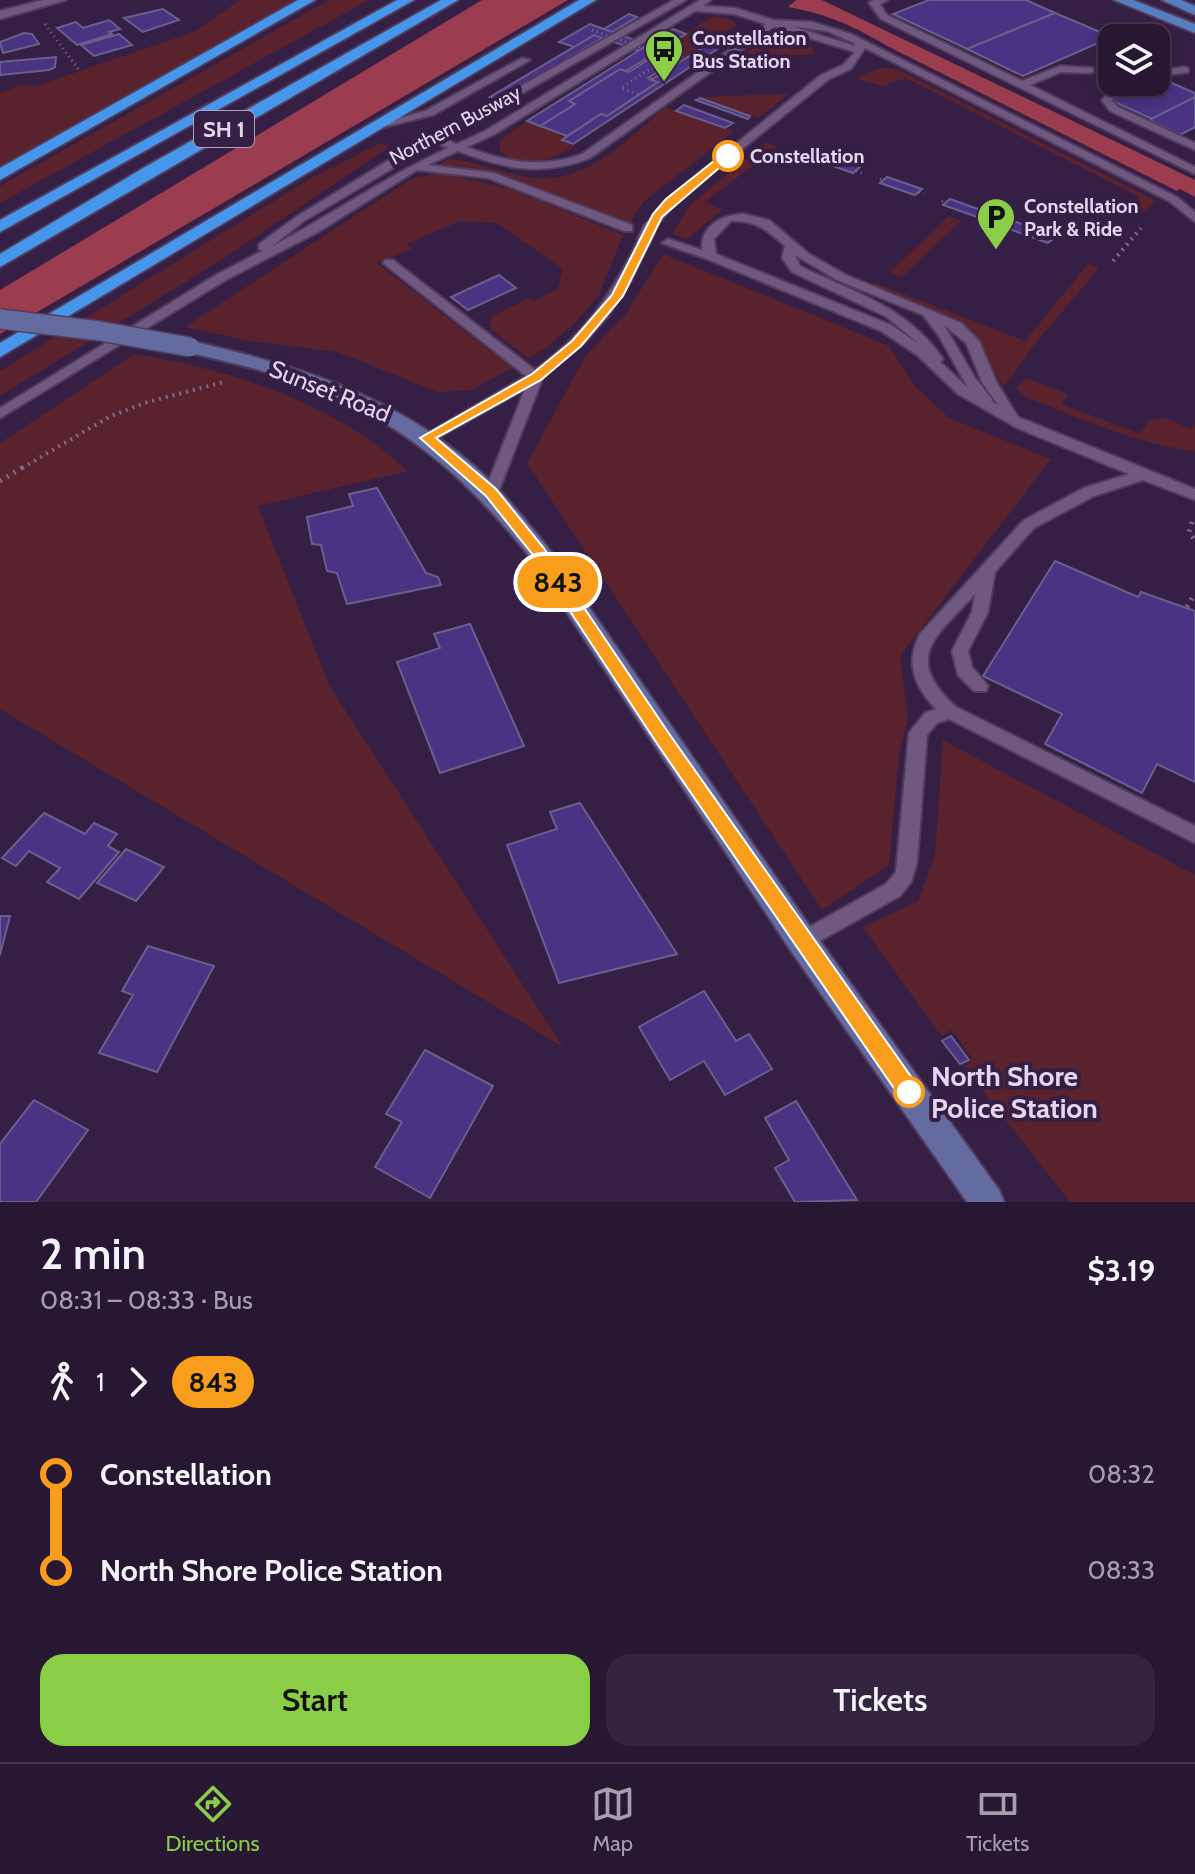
<!DOCTYPE html>
<html lang="en">
<head>
<meta charset="utf-8">
<style>
  :root { --surface:#281733; --page:#34243f; --text:#f1f3f6; --muted:#a59fac; --line:#44364e; --accent:#8ace47 }
  body { margin:0; font-family:Cabin,sans-serif; background:var(--page); color:var(--text); height:100vh; display:flex; flex-direction:column; font-size:30px; white-space:nowrap }
  * { box-sizing:border-box; margin:0 }
  p { font-size:26px; color:var(--muted) }
  .icon { flex:none; width:44px; height:44px; fill:none; stroke:currentColor; stroke-width:2; stroke-linecap:round; stroke-linejoin:round }
  .map { position:relative; height:1202px; overflow:hidden }
  .details { display:flex; flex-direction:column; background:var(--surface); flex:1 }
  .details>* { flex:none }
  .badge { padding:0 16px; border-radius:26px; font-size:28px; line-height:52px }
  .fabs { position:absolute; left:1098px; top:24px; display:grid; gap:16px }
  .fabs a { display:grid; place-items:center; width:72px; height:72px; border-radius:16px; background:var(--surface); box-shadow:0 4px 12px #0003,0 0 0 2px var(--line); font-size:40px }
  .map>.badge { position:absolute; translate:-50% -50%; box-shadow:0 0 0 4px #fff }
  .legs { display:flex; align-items:center; gap:12px; height:88px; padding:0 40px; font-size:26px }
  .legs p { margin-inline-start:auto }
  .summary { display:flex; align-items:center; justify-content:space-between; height:136px; padding:0 40px }
  h1 { font-size:44px; font-weight:600; line-height:60px }
  .primary-button { display:flex; gap:16px; margin-top:auto; padding:16px 40px }
  .primary-button a { flex:1; height:92px; border-radius:24px; background:var(--accent); color:#111; font-size:32px; font-weight:600; line-height:92px; text-align:center }
  .primary-button a+a { background:var(--page); color:var(--text) }
  ul { padding:0 40px; list-style:none }
  li { display:flex; align-items:center; gap:28px; height:96px; font-size:30px }
  li i { display:grid; place-items:center; width:12px; height:100%; margin:0 10px; background:currentColor }
  li i::after { content:''; width:20px; height:20px; margin:-10px; border:6px solid; border-radius:50%; background:var(--surface) }
  li p { margin-inline-start:auto }
  li:first-child i { background:linear-gradient(#0000 50%,currentColor 0) }
  li:last-child i { background:linear-gradient(currentColor 50%,#0000 0) }
  .tab-bar { display:flex; justify-content:space-around; align-items:center; height:112px; border-top:2px solid var(--line); background:var(--surface); font-size:22px; color:var(--muted) }
  .tab-bar a { display:grid; justify-items:center; gap:4px }
  .tab-bar .current { color:var(--accent) }
  .map>svg:first-child { display:block }
  .green { fill:#5a222c }
  .forest { fill:#9b3d4e }
  .building { fill:#493382; stroke:#69608d; stroke-width:2 }
  .lines { fill:none; stroke-linecap:round; stroke-linejoin:round }
  .service-casing { stroke:#513c5c; stroke-width:4 }
  .minor-casing { stroke:#513c5c; stroke-width:4 }
  .secondary-casing { stroke:#513c5c; stroke-width:4 }
  .primary-casing { stroke:#513c5c; stroke-width:4 }
  .motorway-casing { stroke:#513c5c; stroke-width:4 }
  .path-far2 { stroke:#806c8c; stroke-width:3; stroke-dasharray:1 4; stroke-linecap:butt }
  .path-far1 { stroke:#806c8c; stroke-width:4; stroke-dasharray:2 5; stroke-linecap:butt }
  .path { stroke:#806c8c; stroke-width:5; stroke-dasharray:2 6; stroke-linecap:butt }
  .service { fill:#715881; fill-rule:evenodd }
  .minor { fill:#715881; fill-rule:evenodd }
  .secondary { fill:#646ba1; fill-rule:evenodd }
  .primary { fill:#577ec1; fill-rule:evenodd }
  .motorway { fill:#4697ec; fill-rule:evenodd }
  .service-bridge-casing { stroke:#513c5c; stroke-width:16; stroke-linecap:butt }
  .secondary-bridge-casing { stroke:#513c5c; stroke-width:22; stroke-linecap:butt }
  .path-bridge { stroke:#806c8c; stroke-width:3; stroke-dasharray:1 4; stroke-linecap:butt }
  .service-bridge { stroke:#715881; stroke-width:13 }
  .secondary-bridge { stroke:#646ba1; stroke-width:19 }
  .line-1 { fill:#f99d1c; stroke:#fff; stroke-width:2 }
  .stop-1-dot { fill:#fff; stroke:#f99d1c; stroke-width:4 }
  .labels { text-anchor:middle; dominant-baseline:central; stroke-width:8; stroke-linejoin:round; paint-order:stroke }
  .far-poi-label { font-size:20px; font-weight:bold; fill:#e4d6ee; stroke:#361f44; text-anchor:start }
  .far-street-label { font-size:20px; fill:#e4d6ee; stroke:#361f44 }
  .far-stop-label { font-size:20px; font-weight:bold; fill:#e4d6ee; stroke:#361f44; text-anchor:start }
  .shield { fill:#361f44; stroke:#b09fbb; stroke-width:2 }
  .shield-label { font-size:22px; font-weight:bold; fill:#e4d6ee }
  .street-label { font-size:24px; fill:#e4d6ee; stroke:#361f44 }
  .near-stop-label { font-size:28px; font-weight:bold; fill:#e4d6ee; stroke:#361f44; text-anchor:start }
</style>
</head>
<body>
<div class="map">
<svg width="1195" height="1202" viewBox="0 0 1195 1202">
  <rect width="100%" height="100%" fill="#361f44"/>
  <g class="green">
    <path d="M240 0H300L0 166V93L21 85 36 86 194 32Z"/>
    <path d="M329 0H369L0 203V186Z"/>
    <path d="M713 16 734 21 736 26 651 80 648 78 681 56 664 50 626 71Z"/>
    <path d="M781 31 809 41 815 54 737 58Z"/>
    <path d="M885 67 899 70 1156 201 1144 212 1130 205 1140 197 906 78 882 86 857 79 866 73Z"/>
    <path d="M788 94 759 118 701 97Z"/>
    <path d="M666 107 734 131 643 202 630 223 513 178 440 164 450 158C478 163 505 174 534 178 588 184 628 138 666 107Z"/>
    <path d="M527 121 567 136 562 140 576 145C554 160 521 173 500 150V140Z"/>
    <path d="M766 142 777 147 705 202 722 210 687 239 672 234 689 206Z"/>
    <path d="M380 143 389 147 226 257 0 396V371L311 178Z"/>
    <path d="M439 173 508 188 623 235 599 295 576 322 547 347 528 358 490 329 492 316 529 298 534 301 558 289 563 269 497 223 460 221 407 244 412 249 377 263 512 368 472 390 438 392 337 352 251 341 185 327 411 179Z"/>
    <path d="M949 216 961 221 902 277 890 272Z"/>
    <path d="M663 254 889 346 914 385 949 418 1051 459 900 656 908 719 899 754 889 865 822 910 527 463 585 357 627 312Z"/>
    <path d="M1088 264 1099 268 1035 344 1003 388 977 336 962 322 872 286 875 283 1025 341Z"/>
    <path d="M134 354C210 366 289 389 354 430 373 441 391 457 408 471L258 506 329 685 563 1047 0 709V443Z"/>
    <path d="M1026 378 1068 394 1061 404 1140 434 1149 420 1166 418 1191 429 1195 423V451C1135 444 1081 418 1025 397L1016 389Z"/>
    <path d="M943 740 1195 875V1202H1070L964 1067 971 1062V1057L952 1030 941 1036 863 927 918 901 935 855Z"/>
  </g>
  <g class="forest">
    <path d="M482 0H568L0 334V290Z"/>
    <path d="M796 0H822L1195 180V197L1180 189 1177 191 891 48C853 26 831 15 788 7Z"/>
  </g>
  <g class="building">
    <path d="M929 0H1026L1055 13 967 49 893 14Z"/>
    <path d="M163 9 179 20 143 32 124 18Z"/>
    <path d="M1055 13 1112 37 1023 76 967 49Z"/>
    <path d="M629 14 637 17 499 100 490 97Z"/>
    <path d="M109 20 120 29 109 32 112 34 77 45 57 28 76 22 83 28Z"/>
    <path d="M590 24 682 57 648 78 658 82 607 116 601 114 567 136 540 126 575 104 569 101 620 69 629 72 654 56 594 35 574 47 559 42Z"/>
    <path d="M673 29 686 34 626 71 620 69 569 101 575 104 540 126 527 121Z"/>
    <path d="M24 33 32 34 39 44 3 53 0 42Z"/>
    <path d="M119 34 132 45 94 56 81 45Z"/>
    <path d="M712 42 722 46 573 144 562 140 601 114 607 116 658 82 651 80Z"/>
    <path d="M56 57 55 67 49 70 0 75V62Z"/>
    <path d="M1158 77 1195 93V97L1152 119 1115 102 1114 98 1147 82H1156Z"/>
    <path d="M1195 97V127L1180 135 1149 120Z"/>
    <path d="M700 98 750 116 748 119 696 100Z"/>
    <path d="M684 105 733 123 725 128 676 111Z"/>
    <path d="M826 156 849 164 860 167 853 173 819 161Z"/>
    <path d="M887 177 922 189 915 195 880 183Z"/>
    <path d="M950 199 975 208 987 212 980 218 943 205Z"/>
    <path d="M1016 222 1055 236 1048 243 1009 229Z"/>
    <path d="M499 275 516 288 468 310 451 297Z"/>
    <path d="M377 488 426 573 438 577 441 585 347 604 337 573 327 571 321 545 312 544 307 517 353 506 349 494Z"/>
    <path d="M1055 561 1138 597 1141 592 1195 611V782L1157 764 1142 793 1045 744 1062 714 983 676Z"/>
    <path d="M470 624 524 746 440 773 397 662 440 648 434 634Z"/>
    <path d="M580 803 677 954 559 983 507 845 557 829 550 812Z"/>
    <path d="M44 813 85 834 94 823 117 834 108 846 119 852 79 899 47 882 60 868 29 851 16 866 2 858Z"/>
    <path d="M126 849 164 867 136 901 97 883Z"/>
    <path d="M0 916H10L0 955Z"/>
    <path d="M148 946 214 966 157 1072 99 1053 133 995 122 991Z"/>
    <path d="M704 991 736 1041 749 1034 772 1069 725 1095 704 1061 670 1080 639 1027Z"/>
    <path d="M951 1036 969 1060 960 1064 942 1041Z"/>
    <path d="M425 1050 493 1086 430 1198 375 1167 402 1122 386 1114Z"/>
    <path d="M34 1100 88 1130 36 1202H0V1144Z"/>
    <path d="M796 1101 857 1200 795 1202 775 1168 789 1160 765 1118Z"/>
  </g>
  <g class="lines">
    <g class="service-casing">
      <g id="service">
        <path d="M674 0H686L443 138 457 144 485 131 700 0H711L703 6 735 8 773 20 812 22 851 34 1177 197 1195 212V222L1169 201 865 48 851 69 829 79 674 204 654 229H646L644 227 666 200 821 75 843 65 855 52 774 27 590 158C542 177 505 169 458 151L428 165 494 173 632 225V231H624L488 178 417 170 318 232 224 281 0 418V408L216 275 264 250H259V244L296 217 389 160ZM695 11 734 14 766 24 582 154C542 169 506 162 467 147L493 135ZM791 26 827 31 854 43 855 46ZM435 143 448 148C387 176 331 215 271 247L304 221Z"/>
        <path d="M874 0H888L880 4 887 15 1022 81 1060 66 1093 68V72L1089 73 1061 72 1030 85 1195 167V174L881 19 869 3Z"/>
        <path d="M522 58 530 60 433 115 380 128 375 125 425 111Z"/>
        <path d="M1184 67 1188 68V72L1156 77V71Z"/>
        <path d="M1131 82H1144L1115 97 1112 100 1118 107 1195 143V150L1110 111 1102 100C1109 90 1120 87 1131 82Z"/>
        <path d="M743 214 769 220 809 254 846 275 961 323 979 341 997 383 1018 417 1195 489V500L1143 480 1094 496 1034 528 995 572 988 612 968 651 972 667 988 686 986 691H974L958 675 952 651 972 612 975 594C937 636 901 657 956 707L1195 826V843L949 719 937 723 927 735 917 862 911 882 900 896 809 947 802 950 795 947 792 941 795 935 886 884 896 872 909 733 925 713 936 709C914 686 905 663 920 634L1024 520 1084 488 1129 474 1017 428 958 394 917 355 881 331 707 259 662 243 668 239 702 250C700 225 723 215 743 214ZM731 221C756 220 767 230 785 246L782 258 792 272 887 317 919 344 891 325 716 254 714 239ZM795 255 837 280 923 315 939 336 968 388 940 362 943 359 941 356C904 305 854 293 800 266ZM944 325 966 343 983 384 998 405 991 401 992 399 975 378Z"/>
        <path d="M643 239 649 243 630 282 608 316 585 342 543 377 498 493 491 498 486 497 484 493 525 389 432 441H422L420 438 526 376 383 263 385 260H393L535 370C583 336 612 294 637 243Z"/>
      </g>
    </g>
    <g class="minor-casing">
      <path id="minor" d="M43 0H66L0 19V11Z"/>
    </g>
    <g class="secondary-casing">
      <path id="secondary" d="M190 341C293 364 391 394 472 464 500 488 523 517 546 545L813 931 999 1190 1004 1202H967L791 951 530 557C460 470 396 416 289 379 254 367 218 360 183 351L180 347 183 343Z"/>
    </g>
    <g class="primary-casing">
      <g id="primary">
        <path d="M1114 0H1133L1195 24V33Z"/>
        <path d="M1162 0H1181L1195 6V15Z"/>
      </g>
    </g>
    <g class="motorway-casing">
      <g id="motorway">
        <path d="M298 0H315L0 180V168Z"/>
        <path d="M397 0H414L0 232V220Z"/>
        <path d="M441 0H458L0 267V254L145 167Z"/>
        <path d="M579 0H596L0 357V343Z"/>
      </g>
    </g>
    <g class="path-far2">
      <path d="M45 24 79 70"/>
      <path d="M638 94 621 88 669 57"/>
      <path d="M819 157 822 158"/>
      <path d="M856 171 862 173"/>
      <path d="M880 179 883 180"/>
      <path d="M919 192 924 194"/>
      <path d="M942 201 946 202"/>
    </g>
    <g class="path-far1">
      <path d="M983 215 989 217"/>
      <path d="M1008 224 1012 225"/>
      <path d="M1051 239 1055 241"/>
      <path d="M1113 261 1141 228"/>
      <path d="M22 468 109 417 144 403 224 382"/>
    </g>
    <g class="path">
      <path d="M0 481 25 466"/>
      <path d="M1192 522 1189 532 1195 540"/>
      <path d="M1187 607 1194 595"/>
    </g>
    <use href="#service" class="service"/>
    <use href="#minor" class="minor"/>
    <use href="#secondary" class="secondary"/>
    <use href="#primary" class="primary"/>
    <use href="#motorway" class="motorway"/>
    <g class="service-bridge-casing">
      <path id="service-bridge" d="M643 243 650 227"/>
    </g>
    <g class="secondary-bridge-casing">
      <path id="secondary-bridge" d="M0 319 100 331 190 347"/>
    </g>
    <path class="path-bridge" d="M592 30 669 57"/>
    <use href="#service-bridge" class="service-bridge"/>
    <use href="#secondary-bridge" class="secondary-bridge"/>
  </g>
  <path class="line-1" d="M724 153 733 156 662 217 623 296 581 346 541 380 436 438 496 489 543 547 670 735 917 1085 920 1092 917 1100 909 1103 902 1100 658 745 533 555 486 496 420 438 532 374 572 341 612 295 653 214 666 199Z"/>
  <defs>
    <g id="bus-pin" transform="scale(2)"><path d="M0 17L-7.5 6A9.5 9.5 0 1 1 7.5 6Z" fill="#8ace47" stroke="#361f44"/><path d="M-5-6H5V4H4V6H2V4H-2V6H-4V4H-5ZM-3.5-4V0h7V-4ZM-3.5 1.2v1.5H-2V1.2ZM2 1.2v1.5H3.5V1.2Z" fill="#111"/></g>
    <g id="parking-pin" transform="scale(2)"><path d="M0 17L-7.5 6A9.5 9.5 0 1 1 7.5 6Z" fill="#8ace47" stroke="#361f44"/><path d="M-3.5-5.5H1a3.5 3.5 0 0 1 0 7H-1V5.5H-3.5ZM-1-3.4V-.6H.8a1.4 1.4 0 0 0 0-2.8Z" fill="#111"/></g>
  </defs>
  <g fill-rule="evenodd">
    <use href="#bus-pin" x="664" y="49"/>
    <use href="#parking-pin" x="996" y="217"/>
  </g>
  <g class="stop-1-dot">
    <circle cx="728" cy="156" r="14"/>
    <circle cx="909" cy="1092" r="14"/>
  </g>
  <g class="labels">
    <g class="far-poi-label">
      <text x="692" y="38">Constellation<tspan x="692" dy="23">Bus Station</tspan></text>
      <text x="1024" y="206">Constellation<tspan x="1024" dy="23">Park &amp; Ride</tspan></text>
    </g>
    <g class="far-street-label">
      <text transform="translate(455 125) rotate(-28)">Northern Busway</text>
    </g>
    <g class="far-stop-label">
      <text x="750" y="156">Constellation</text>
    </g>
    <rect class="shield" x="194" y="111" width="60" height="36" rx="6"/>
    <g class="shield-label">
      <text x="224" y="129">SH 1</text>
    </g>
    <g class="street-label">
      <text transform="translate(330 391) rotate(22)">Sunset Road</text>
    </g>
    <g class="near-stop-label">
      <text x="931" y="1076">North Shore<tspan x="931" dy="32">Police Station</tspan></text>
    </g>
  </g>
</svg>
<div class="fabs">
<a><svg class="icon" aria-label="layers" viewBox="0 0 24 24"><path d="M12 4l9 5-9 5-9-5zM3 14l9 5 9-5"/></svg></a>
</div>
<b class="badge" style="left:558px;top:582px;background:#f99d1c;color:#111">843</b>
</div>
<section class="details">
<div class="summary"><div><h1>2 min</h1><p>08:31 – 08:33 · Bus</p></div><b>$3.19</b></div>
<div class="legs"><svg class="icon" aria-label="walk" viewBox="0 0 24 24"><circle cx="13" cy="4" r="2"/><path d="M13 8l-2 6 4 7M11 14l-3 7M7 12l3-4h3l4 4"/></svg>1<svg class="icon" aria-label="forward" viewBox="0 0 24 24"><path d="M9 5l7 7-7 7"/></svg><b class="badge" style="background:#f99d1c;color:#111">843</b></div>
<ul>
<li><i style="color:#f99d1c"></i><b>Constellation</b><p>08:32</p></li>
<li><i style="color:#f99d1c"></i><b>North Shore Police Station</b><p>08:33</p></li>
</ul>
<div class="primary-button"><a>Start</a><a>Tickets</a></div>
</section>
<nav class="tab-bar">
<a class="current"><svg class="icon" aria-label="directions" viewBox="0 0 24 24"><path d="M12 3l9 9-9 9-9-9zM9 14v-3h6M13 9l2 2-2 2"/></svg>Directions</a>
<a><svg class="icon" aria-label="map" viewBox="0 0 24 24"><path d="M3 6l6-2 6 2 6-2v14l-6 2-6-2-6 2zM9 4v14M15 6v14"/></svg>Map</a>
<a><svg class="icon" aria-label="tickets" viewBox="0 0 24 24"><path d="M3 7h18v10H3zM15 7v10"/></svg>Tickets</a>
</nav>
</body>
</html>
